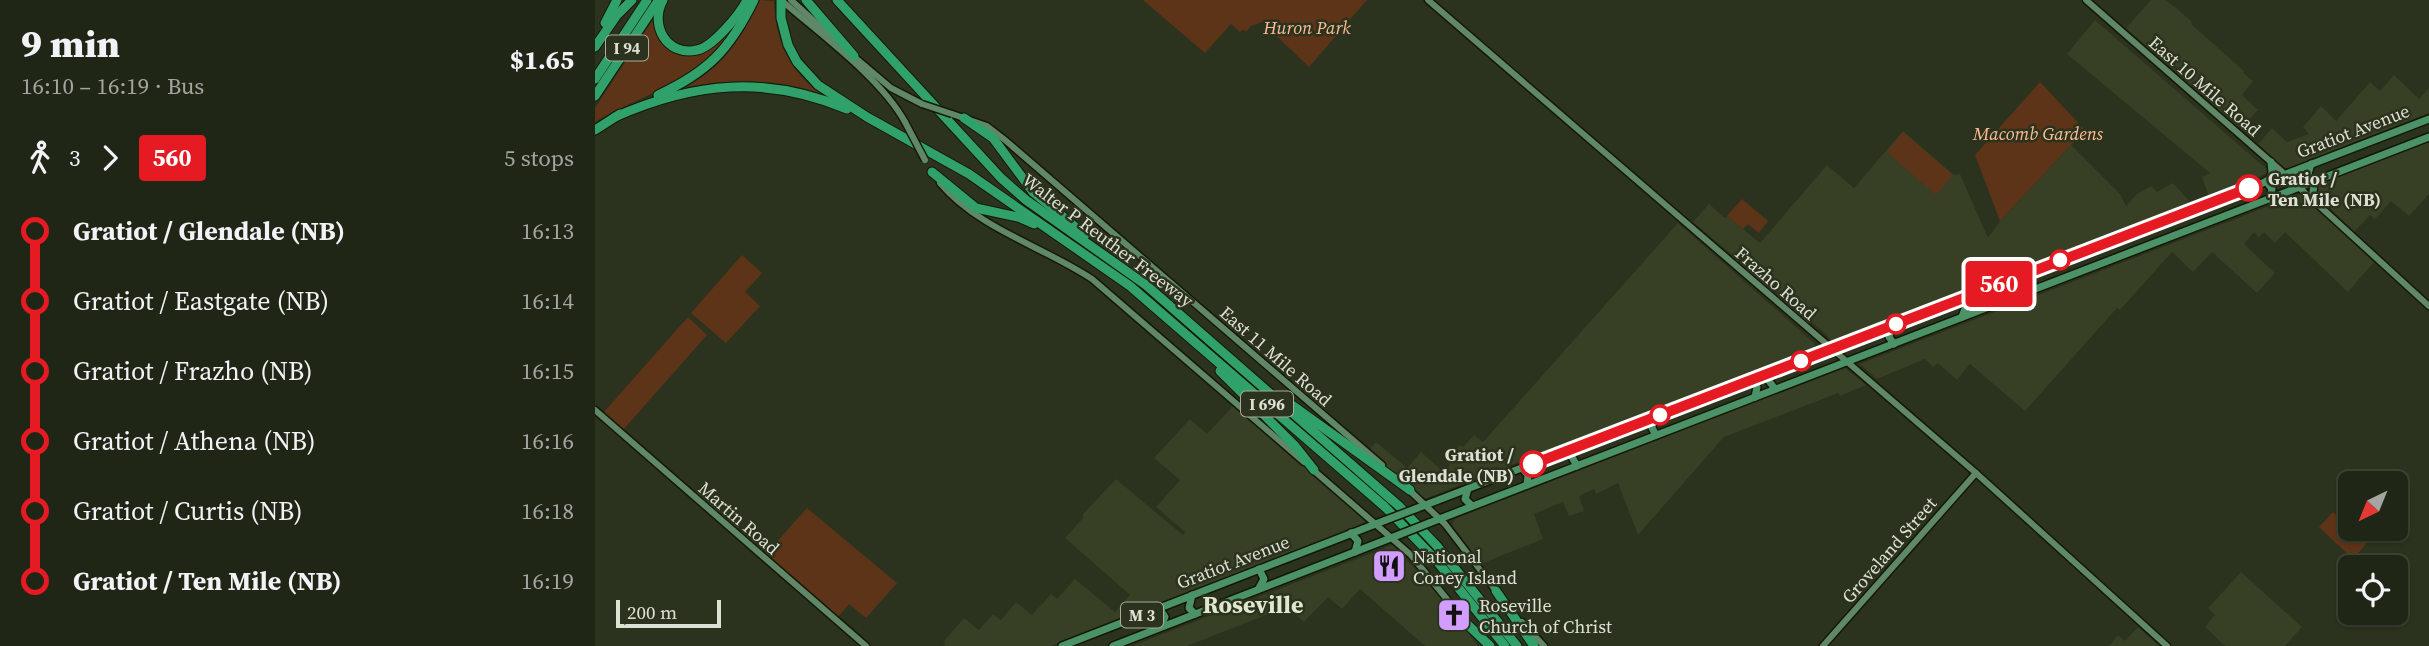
<!DOCTYPE html>
<html lang="en">
<head>
<meta charset="utf-8">
<style>
  :root { --surface:#202616; --page:#2d3223; --text:#f1f3f6; --muted:#a2a5a1; --line:#3d4335 }
  body { margin:0; font-family:"Source Serif 4",serif; background:var(--page); color:var(--text); height:100vh; display:flex; flex-direction:column; font-size:26px; white-space:nowrap }
  * { box-sizing:border-box; margin:0 }
  p { font-size:23px; color:var(--muted) }
  .icon { flex:none; width:38px; height:38px; fill:none; stroke:currentColor; stroke-width:2; stroke-linecap:round; stroke-linejoin:round }
  .map { position:relative; flex:1; overflow:hidden }
  .side { display:flex; flex-direction:column; background:var(--surface); width:595px }
  .side>* { flex:none }
  .badge { padding:0 14px; border-radius:5px; font-size:24px; line-height:46px }
  .needle { width:46px; rotate:223deg }
  .buttons { position:absolute; left:1743px; top:471px; display:grid; gap:14px }
  .buttons a { display:grid; place-items:center; width:70px; height:70px; border-radius:10px; background:var(--surface); box-shadow:0 2px 5px #0004,0 0 0 2px var(--line); font-size:35px }
  .scale { position:absolute; left:21px; bottom:18px; width:105px; box-sizing:border-box; padding-left:7px; border:4px solid #dce1d4; border-top:0; font-size:19px; line-height:24px; white-space:nowrap; color:#dce1d4; -webkit-text-stroke:5px #2b321d; paint-order:stroke }
  .map>.badge { position:absolute; translate:-50% -50%; box-shadow:0 0 0 4px #fff }
  .legs { display:flex; align-items:center; gap:10px; height:77px; padding:0 21px; font-size:23px }
  .legs p { margin-inline-start:auto }
  .overview { display:flex; align-items:center; justify-content:space-between; height:119px; padding:0 21px }
  h1 { font-size:38px; font-weight:800; line-height:52px }
  ul { padding:0 21px; list-style:none }
  li { display:flex; align-items:center; gap:24px; height:70px; font-size:26px }
  li i { display:grid; place-items:center; width:10px; height:100%; margin:0 9px; background:currentColor }
  li i::after { content:''; width:18px; height:18px; margin:-9px; border:5px solid; border-radius:50%; background:var(--surface) }
  li p { margin-inline-start:auto }
  li:first-child i { background:linear-gradient(#0000 50%,currentColor 0) }
  li:last-child i { background:linear-gradient(currentColor 50%,#0000 0) }
  main { display:flex; flex:1; min-height:0 }
  .map>svg:first-child { display:block }
  .built { fill:#373f24 }
  .green { fill:#5d3418 }
  .lines { fill:none; stroke-linecap:round; stroke-linejoin:round }
  .secondary-casing { stroke:#141906; stroke-width:9 }
  .primary-casing { stroke:#141906; stroke-width:10 }
  .highway-casing { stroke:#141906; stroke-width:11 }
  .secondary { stroke:#608767; stroke-width:6 }
  .primary { stroke:#4c9269; stroke-width:7 }
  .highway { stroke:#31a16b; stroke-width:9 }
  .secondary-bridge-casing { stroke:#141906; stroke-width:9; stroke-linecap:butt }
  .primary-bridge-casing { stroke:#141906; stroke-width:10; stroke-linecap:butt }
  .secondary-bridge { stroke:#608767; stroke-width:6 }
  .primary-bridge { stroke:#4c9269; stroke-width:7 }
  .line-1-casing { stroke:#fff; stroke-width:16 }
  .line-1 { stroke:#e51a23; stroke-width:10 }
  .stop-1-dot { fill:#fff; stroke:#e51a23; stroke-width:3.5 }
  .labels { text-anchor:middle; dominant-baseline:central; stroke-width:5; stroke-linejoin:round; paint-order:stroke }
  .shield { fill:#2b321d; stroke:#a7ac9d; stroke-width:2 }
  .shield-label { font-size:16px; font-weight:bold; fill:#dce1d4 }
  .park-label { font-size:18px; font-style:italic; fill:#fdbc94; stroke:#2b321d }
  .street-label { font-size:18px; fill:#dce1d4; stroke:#2b321d }
  .stop-label { font-size:18px; font-weight:bold; fill:#dce1d4; stroke:#2b321d; text-anchor:start }
  .poi-label { font-size:18px; fill:#dce1d4; stroke:#2b321d; text-anchor:start }
  .district-label { font-size:24px; font-weight:bold; fill:#dfe8ce; stroke:#2b321d }
</style>
</head>
<body>
<main>
<section class="side">
<div class="overview"><div><h1>9 min</h1><p>16:10 – 16:19 · Bus</p></div><b>$1.65</b></div>
<div class="legs"><svg class="icon" aria-label="walk" viewBox="0 0 24 24"><circle cx="13" cy="4" r="2"/><path d="M13 8l-2 6 4 7M11 14l-3 7M7 12l3-4h3l4 4"/></svg>3<svg class="icon" aria-label="forward" viewBox="0 0 24 24"><path d="M9 5l7 7-7 7"/></svg><b class="badge" style="background:#e51a23;color:#fff">560</b><p>5 stops</p></div>
<ul>
<li><i style="color:#e51a23"></i><b>Gratiot / Glendale (NB)</b><p>16:13</p></li>
<li><i style="color:#e51a23"></i><span>Gratiot / Eastgate (NB)</span><p>16:14</p></li>
<li><i style="color:#e51a23"></i><span>Gratiot / Frazho (NB)</span><p>16:15</p></li>
<li><i style="color:#e51a23"></i><span>Gratiot / Athena (NB)</span><p>16:16</p></li>
<li><i style="color:#e51a23"></i><span>Gratiot / Curtis (NB)</span><p>16:18</p></li>
<li><i style="color:#e51a23"></i><b>Gratiot / Ten Mile (NB)</b><p>16:19</p></li>
</ul>
</section>
<div class="map">
<svg width="1834" height="646" viewBox="0 0 1834 646">
  <rect width="100%" height="100%" fill="#2b321d"/>
  <g class="built">
    <path d="M1556 0H1570L1580 7 1597 22 1596 24 1649 71 1648 73 1658 81 1647 95 1663 110 1645 129 1531 28Z"/>
    <path d="M1500 20 1675 172 1614 196 1607 177 1615 173 1472 54Z"/>
    <path d="M1799 75 1824 99 1834 88V113L1694 168H1688L1663 144 1677 128 1692 142 1714 134 1708 127 1726 106 1741 121 1775 82 1785 91Z"/>
    <path d="M1308 131 1359 175 1365 174 1393 238 1405 221 1476 145 1525 194 1531 206 1542 194 1556 186 1562 192 1578 183 1595 202 1236 341 1231 334 1098 222 1114 204 1130 218 1132 216 1165 243 1232 165 1259 188Z"/>
    <path d="M1834 142V194L1814 216 1796 201 1780 219 1775 215 1759 232 1720 193 1722 185Z"/>
    <path d="M1705 194 1779 262 1753 292 1690 232 1680 243 1669 232 1664 237 1659 232 1649 244 1680 273 1662 293 1617 252 1598 272 1577 252 1525 310 1522 308 1430 411 1375 364 1362 380 1343 363 1338 367 1330 359 1282 379 1265 364Z"/>
    <path d="M1083 223 1219 343 1221 348 1187 359 832 498H829L773 451 781 442 812 468 826 452 849 472 855 465 851 462 865 445 868 447 879 435 888 442Z"/>
    <path d="M1249 367 1271 385 1245 396 1243 393 1129 437 1043 535 1023 483 1001 494 999 489 984 496 989 511 974 516 968 502 939 514 948 539 886 564 857 525 860 519 916 496Z"/>
    <path d="M639 405 769 518 770 522 758 529 456 646H349L350 644 348 642 369 618 384 630 398 614 406 620 421 602 437 615 456 594 462 599 480 579 520 612 535 595 470 538 488 518V514L521 479 588 535 590 532 561 507 585 480 559 458 595 419 612 434Z"/>
    <path d="M798 545 851 603 883 646H830L765 589 747 609 733 597 709 622 692 607 592 646H537Z"/>
    <path d="M1646 572 1707 627 1690 646H1630L1610 627 1620 615 1613 608Z"/>
    <path d="M1543 627 1564 646H1514L1523 635 1530 641Z"/>
  </g>
  <g class="green">
    <path d="M165 0 179 1C180 40 194 71 226 94 183 78 136 79 91 87 131 65 146 38 165 0Z"/>
    <path d="M548 0H772L714 67 667 22 656 26 651 32 648 29 645 32 636 24 610 53Z"/>
    <path d="M59 18C60 46 89 67 114 50 127 42 136 28 146 18 135 33 125 48 111 61 80 89 35 100 0 122V108Z"/>
    <path d="M1445 82 1490 130 1405 221 1380 155Z"/>
    <path d="M1308 132 1358 175 1341 195 1292 152Z"/>
    <path d="M1147 199 1173 221 1164 233 1153 224 1148 229 1132 216Z"/>
    <path d="M147 255 167 273 150 292 165 306 131 343 96 313Z"/>
    <path d="M93 317 112 335 28 430 8 413Z"/>
    <path d="M212 508 302 583 271 618 254 604 242 618 169 556Z"/>
    <path d="M1738 512 1772 543 1758 559 1724 527Z"/>
  </g>
  <g class="lines">
    <g class="secondary-casing">
      <g id="secondary">
        <path d="M186 0C225 34 286 78 310 122"/>
        <path d="M196 0 241 41"/>
        <path d="M833 0 1381 473 1572 646"/>
        <path d="M1491 0 1684 169 1834 306"/>
        <path d="M257 55 296 88 327 104"/>
        <path d="M357 114 392 126 410 140 787 465"/>
        <path d="M345 183C384 229 447 246 497 279L709 462"/>
        <path d="M0 410 271 646"/>
        <path d="M717 469 816 555 872 624"/>
        <path d="M813 489 850 524 902 592"/>
        <path d="M927 622 949 646"/>
        <path d="M1228 646 1381 473"/>
      </g>
    </g>
    <g class="primary-casing">
      <g id="primary">
        <path d="M1716 164 1713 174 1719 182 1718 193 1721 203"/>
        <path d="M1674 180 1677 172 1676 162"/>
        <path d="M1671 181 1677 189 1675 199"/>
        <path d="M1398 287 1395 297 1400 304"/>
        <path d="M1366 299 1371 306 1367 317"/>
        <path d="M1297 325 1294 337 1299 344"/>
        <path d="M1177 372 1174 381 1180 389"/>
        <path d="M1157 380 1162 387 1160 397"/>
        <path d="M1058 417 1057 428 1061 435"/>
        <path d="M979 448 977 457 982 466"/>
        <path d="M927 468 933 475 932 485"/>
        <path d="M873 489 870 499 877 506"/>
        <path d="M820 509 1834 119"/>
        <path d="M834 523 1834 137"/>
        <path d="M756 533 763 541 760 552"/>
        <path d="M664 569 669 579 664 588"/>
        <path d="M597 595 594 608 600 614"/>
        <path d="M564 608 570 617 565 627"/>
        <path d="M467 646 791 520"/>
        <path d="M518 646 806 534"/>
      </g>
    </g>
    <g class="highway-casing">
      <g id="highway">
        <path d="M68 0C54 25 72 57 102 50 118 47 145 14 152 0"/>
        <path d="M186 0V18L193 45 202 62 223 85 272 117 374 174 535 286 790 507 841 560 910 646"/>
        <path d="M211 0 259 56"/>
        <path d="M242 0 406 178 431 200 551 285 805 507 842 546 922 646"/>
        <path d="M10 23 22 0"/>
        <path d="M0 47 22 15 37 0"/>
        <path d="M0 79 52 0"/>
        <path d="M63 95C113 72 135 49 159 0"/>
        <path d="M0 96 63 1"/>
        <path d="M20 117C99 82 171 75 252 109"/>
        <path d="M369 118 398 138 438 192 490 235"/>
        <path d="M0 130 25 114"/>
        <path d="M337 172 381 208 423 217 439 224"/>
        <path d="M625 371 700 446 719 470"/>
        <path d="M694 403 815 490"/>
        <path d="M901 591 939 646"/>
        <path d="M870 622 895 646"/>
      </g>
    </g>
    <use href="#secondary" class="secondary"/>
    <use href="#primary" class="primary"/>
    <use href="#highway" class="highway"/>
    <g class="secondary-bridge-casing">
      <g id="secondary-bridge">
        <path d="M327 104 357 114"/>
        <path d="M310 122 330 160"/>
      </g>
    </g>
    <g class="primary-bridge-casing">
      <g id="primary-bridge">
        <path d="M791 520 820 509"/>
        <path d="M806 534 834 523"/>
      </g>
    </g>
    <use href="#secondary-bridge" class="secondary-bridge"/>
    <use href="#primary-bridge" class="primary-bridge"/>
  </g>
  <g class="lines">
    <g class="line-1-casing">
      <path id="line-1" d="M938 464 1654 188"/>
    </g>
    <use href="#line-1" class="line-1"/>
  </g>
  <defs>
    <g id="restaurant-square" transform="scale(1.75)"><rect x="-9" y="-9" width="18" height="18" rx="4" fill="#d19dfe" stroke="#2b321d"/><path d="M-5-6h1v4h1v-4h1v4h1v-4h1v5L-1.5 .5V6h-2V.5L-5-1ZM5-6V6H3V1.5H1.5Q1.5-4 5-6Z" fill="#111"/></g>
    <g id="church-square" transform="scale(1.75)"><rect x="-9" y="-9" width="18" height="18" rx="4" fill="#d19dfe" stroke="#2b321d"/><path d="M-1.2-6h2.4v3.5h3.3v2.4h-3.3V6h-2.4V-.1h-3.3v-2.4h3.3Z" fill="#111"/></g>
  </defs>
  <g fill-rule="evenodd">
    <use href="#restaurant-square" x="794" y="566"/>
    <use href="#church-square" x="859" y="615"/>
  </g>
  <g class="stop-1-dot">
    <circle cx="1654" cy="188" r="12"/>
    <circle cx="1465" cy="260" r="9"/>
    <circle cx="1301" cy="324" r="9"/>
    <circle cx="1206" cy="361" r="9"/>
    <circle cx="1065" cy="415" r="9"/>
    <circle cx="938" cy="464" r="12"/>
  </g>
  <g class="labels">
    <g class="shield">
      <rect x="11" y="35.5" width="42" height="25" rx="5"/>
      <rect x="646" y="391.5" width="52" height="25" rx="5"/>
      <rect x="526" y="602.5" width="42" height="25" rx="5"/>
    </g>
    <g class="shield-label">
      <text x="32" y="48">I 94</text>
      <text x="672" y="404">I 696</text>
      <text x="547" y="615">M 3</text>
    </g>
    <g class="park-label">
      <text x="712" y="27">Huron Park</text>
      <text x="1443" y="133">Macomb Gardens</text>
    </g>
    <g class="street-label">
      <text transform="translate(1610 86) rotate(41)">East 10 Mile Road</text>
      <text transform="translate(1758 131) rotate(-21)">Gratiot Avenue</text>
      <text transform="translate(513 240) rotate(37)">Walter P Reuther Freeway</text>
      <text transform="translate(1181 283) rotate(41)">Frazho Road</text>
      <text transform="translate(681 356) rotate(41)">East 11 Mile Road</text>
      <text transform="translate(144 518) rotate(41)">Martin Road</text>
      <text transform="translate(1294 550) rotate(-49)">Groveland Street</text>
      <text transform="translate(638 562) rotate(-21)">Gratiot Avenue</text>
    </g>
    <g class="stop-label">
      <text x="1673" y="178">Gratiot /<tspan x="1673" dy="21">Ten Mile (NB)</tspan></text>
      <text x="919" y="454" text-anchor="end">Gratiot /<tspan x="919" dy="21">Glendale (NB)</tspan></text>
    </g>
    <g class="poi-label">
      <text x="818" y="556">National<tspan x="818" dy="21">Coney Island</tspan></text>
      <text x="884" y="605">Roseville<tspan x="884" dy="21">Church of Christ</tspan></text>
    </g>
    <g class="district-label">
      <text x="658" y="604">Roseville</text>
    </g>
  </g>
</svg>
<div class="buttons">
<a><svg class="needle" viewBox="-14 -14 28 28"><path d="M0-13l5 13h-10z" fill="#e53935"/><path d="M0 13l5-13h-10z" fill="#a2a5a1"/></svg></a>
<a><svg class="icon" aria-label="locate" viewBox="0 0 24 24"><circle cx="12" cy="12" r="6"/><path d="M12 2v4M12 18v4M2 12h4M18 12h4"/></svg></a>
</div>
<div class="scale">200 m</div>
<b class="badge" style="left:1404px;top:284px;background:#e51a23;color:#fff">560</b>
</div>
</main>
</body>
</html>
